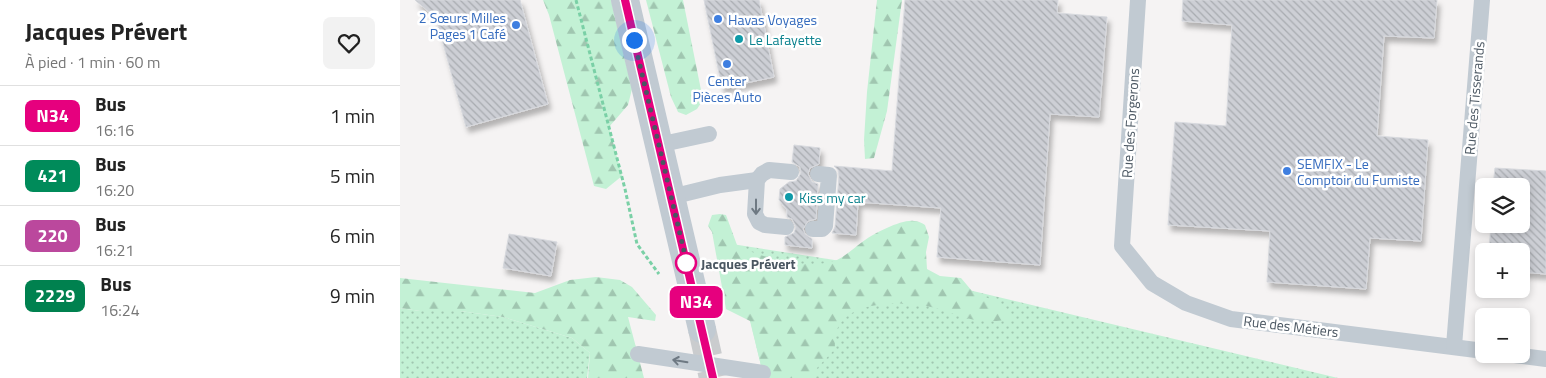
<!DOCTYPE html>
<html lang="fr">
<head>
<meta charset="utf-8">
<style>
  :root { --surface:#fff; --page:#f2f2f2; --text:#222; --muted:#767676; --line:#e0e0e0 }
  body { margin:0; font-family:"Titillium Web",sans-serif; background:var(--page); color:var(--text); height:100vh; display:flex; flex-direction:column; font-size:19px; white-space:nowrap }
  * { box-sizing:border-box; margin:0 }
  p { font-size:16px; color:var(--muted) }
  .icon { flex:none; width:28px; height:28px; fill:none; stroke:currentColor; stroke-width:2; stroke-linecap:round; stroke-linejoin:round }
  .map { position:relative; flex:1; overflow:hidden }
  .panel { display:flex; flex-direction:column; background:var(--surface); width:400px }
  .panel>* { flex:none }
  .badge { padding:0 10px; border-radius:8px; font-size:18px; line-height:32px }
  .buttons { position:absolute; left:1075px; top:178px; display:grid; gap:10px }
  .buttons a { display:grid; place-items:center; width:55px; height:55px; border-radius:8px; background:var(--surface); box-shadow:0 2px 8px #0003; font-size:25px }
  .you { position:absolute; width:25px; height:25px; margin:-12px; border:4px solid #fff; border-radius:50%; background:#1a73e8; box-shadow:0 0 0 8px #1a73e833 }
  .map>.badge { position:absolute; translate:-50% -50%; box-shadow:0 0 0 2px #fff }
  .round { display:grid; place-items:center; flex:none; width:52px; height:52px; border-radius:8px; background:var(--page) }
  .headline { display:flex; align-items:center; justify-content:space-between; height:85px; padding:0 25px }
  h1 { font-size:24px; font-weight:700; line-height:38px }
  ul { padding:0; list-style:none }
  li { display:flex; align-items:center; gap:15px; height:60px; padding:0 25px; border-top:1px solid var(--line) }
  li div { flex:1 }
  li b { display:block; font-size:19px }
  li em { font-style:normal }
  li .badge { min-width:55px; font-weight:700; text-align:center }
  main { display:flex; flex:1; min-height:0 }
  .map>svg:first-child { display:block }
  .grass { fill:url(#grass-dots) }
  .forest { fill:url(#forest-firs) }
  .building { fill:url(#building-back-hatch); stroke:#d7d9de; filter:url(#shadow) }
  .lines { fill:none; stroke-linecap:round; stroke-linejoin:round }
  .tertiary-tunnel { stroke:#caccce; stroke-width:28; stroke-dasharray:28 14; stroke-linecap:butt }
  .path { stroke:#7ad0a6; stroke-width:3; stroke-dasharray:4 2.5; stroke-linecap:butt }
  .service { stroke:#c1cad2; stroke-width:16 }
  .tertiary { stroke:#c1cad2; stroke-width:28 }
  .service-bridge { stroke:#c1cad2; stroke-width:16 }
  .oneway { stroke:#6e7983 }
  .line-casing { stroke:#fff; stroke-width:11 }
  .line { stroke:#e6007e; stroke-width:8 }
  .walk { stroke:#4a5661; stroke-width:5; stroke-dasharray:0 9 }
  .shop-dot { fill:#3f7fe0; stroke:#fff; stroke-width:2 }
  .culture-dot { fill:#0f9aa8; stroke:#fff; stroke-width:2 }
  .stop-dot { fill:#fff; stroke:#e6007e; stroke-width:2.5 }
  .labels { text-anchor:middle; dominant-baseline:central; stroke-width:5; stroke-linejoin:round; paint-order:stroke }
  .shop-label { font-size:14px; fill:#366cbe; stroke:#fff; text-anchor:start }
  .culture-label { font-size:14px; fill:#0d838f; stroke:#fff; text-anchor:start }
  .street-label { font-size:14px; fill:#4a5661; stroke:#fff }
  .stop-label { font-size:14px; font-weight:bold; fill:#4a5661; stroke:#fff; text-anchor:start }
</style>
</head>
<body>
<main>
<section class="panel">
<div class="headline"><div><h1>Jacques Prévert</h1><p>À pied · 1 min · 60 m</p></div><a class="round"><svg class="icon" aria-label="heart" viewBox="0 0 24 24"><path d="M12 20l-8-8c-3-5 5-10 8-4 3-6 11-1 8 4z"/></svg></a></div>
<ul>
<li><span class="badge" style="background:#e6007e;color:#fff">N34</span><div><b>Bus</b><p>16:16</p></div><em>1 min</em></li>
<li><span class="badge" style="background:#008b5a;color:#fff">421</span><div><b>Bus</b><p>16:20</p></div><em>5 min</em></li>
<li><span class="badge" style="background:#bb489d;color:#fff">220</span><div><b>Bus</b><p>16:21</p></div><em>6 min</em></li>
<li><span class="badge" style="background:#00814f;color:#fff">2229</span><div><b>Bus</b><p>16:24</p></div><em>9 min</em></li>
</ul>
</section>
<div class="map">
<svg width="1146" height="378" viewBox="0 0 1146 378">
  <defs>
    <pattern id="grass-dots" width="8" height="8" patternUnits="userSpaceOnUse" patternTransform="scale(1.25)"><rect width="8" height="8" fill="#c3f1d5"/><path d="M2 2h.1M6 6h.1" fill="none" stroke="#a0c6b0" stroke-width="1.8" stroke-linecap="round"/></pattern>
    <pattern id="forest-firs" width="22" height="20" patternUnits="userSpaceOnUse" patternTransform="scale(1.25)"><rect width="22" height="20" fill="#c3f1d5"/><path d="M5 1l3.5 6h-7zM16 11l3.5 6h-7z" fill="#a0c6b0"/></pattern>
    <pattern id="building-back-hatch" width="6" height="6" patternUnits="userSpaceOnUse" patternTransform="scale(1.25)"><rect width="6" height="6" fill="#cdcfd5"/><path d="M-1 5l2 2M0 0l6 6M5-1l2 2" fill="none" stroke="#a8abb0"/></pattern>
    <filter id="shadow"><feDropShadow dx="3" dy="5.5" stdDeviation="2.5" flood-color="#0004"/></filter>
  </defs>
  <rect width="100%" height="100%" fill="#f5f3f3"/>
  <g class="grass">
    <path d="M332 244 460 264 938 378H364Z"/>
    <path d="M0 308 20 311H60L103 317 172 338 190 353 187 378H0Z"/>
  </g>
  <g class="forest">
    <path d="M143 0H211L232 89 228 105 209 127 222 176 206 189 194 186 149 15Z"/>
    <path d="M246 0H283L303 100 297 109 286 115 278 112 271 97Z"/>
    <path d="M477 0H502L487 111 474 158 465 159 464 140 467 92Z"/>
    <path d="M320 214 326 215 337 245C360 258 410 271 437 260 447 255 455 247 465 240 475 233 502 219 514 221 518 221 522 223 525 225L529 237 526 252 527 269 540 276 561 278 572 291 590 299 611 311 610 319C603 320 595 322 587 321 567 321 550 311 531 307 504 301 445 299 436 333 434 338 435 344 435 349L417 368 413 378H364L350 321 326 309 312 232 308 226 312 215Z"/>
    <path d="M196 277 220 280 232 287 256 315 255 321 228 317 244 378H188L190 353 172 338 103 317 60 311H20L0 308V278L135 293 170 280Z"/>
  </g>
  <g class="building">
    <path d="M15 0H120L148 104 66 127 36 18Z"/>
    <path d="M304 0H359L374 77 322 88Z"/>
    <path d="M505 0H658L657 13 707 17 699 117 650 114 640 265 537 257 541 208 458 202 456 235 432 233 435 227 439 176 438 170 434 166 492 171Z"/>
    <path d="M783 0H1037L1034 38 984 36 977 136 1028 140 1021 241 970 238 966 289 867 282 870 231 768 225 775 122 826 126 832 25 782 21Z"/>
    <path d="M394 145 420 148 419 164 410 168 408 174 412 182 418 184 416 219 408 221 403 229 405 234 412 239V248L385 245V237L394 233 396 227 392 219 387 217V210L379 200 380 189 389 182 396 181 401 173 400 167 392 162Z"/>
    <path d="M1095 168 1146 171V274L1121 272V251H1089L1091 224H1121V186H1093Z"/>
    <path d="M109 234 157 242 151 276 103 268Z"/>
  </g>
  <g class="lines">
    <path class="tertiary-tunnel" d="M302 329 313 378"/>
    <path class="path" d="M176 0 225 189 237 244 259 274"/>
    <g class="service">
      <path d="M738 0 722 246 752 283 786 303 831 319 1084 351"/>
      <path d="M258 145 309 134"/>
      <path d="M271 197 320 185 357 180"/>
      <path d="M386 227 365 225 359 222 355 214 357 180 362 174 369 170 391 172"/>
      <path d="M413 229H422L425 226 429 175 418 174"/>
      <path d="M1054 346 1082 0"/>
      <path d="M1106 354 1146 359"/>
    </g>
    <path class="tertiary" d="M225 0 302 329"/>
    <path class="service-bridge" d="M238 354 363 373"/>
  </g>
  <defs><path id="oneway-shaft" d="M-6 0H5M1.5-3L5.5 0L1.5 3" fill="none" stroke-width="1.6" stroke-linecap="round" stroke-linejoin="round" transform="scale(1.25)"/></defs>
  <g class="oneway">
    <use href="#oneway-shaft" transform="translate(356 207) rotate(90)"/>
    <use href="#oneway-shaft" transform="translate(280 361) rotate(-171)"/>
  </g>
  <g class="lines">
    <g class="line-casing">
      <path id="line" d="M225 0 313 378"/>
    </g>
    <use href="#line" class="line"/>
    <path class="walk" d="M234 40 289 272 286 263"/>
  </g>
  <g class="shop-dot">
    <circle cx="318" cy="19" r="5"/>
    <circle cx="116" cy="25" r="5"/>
    <circle cx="327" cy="64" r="5"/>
    <circle cx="887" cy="171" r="5"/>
  </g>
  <g class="culture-dot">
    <circle cx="339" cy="39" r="5"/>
    <circle cx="389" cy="197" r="5"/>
  </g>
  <circle class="stop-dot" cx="286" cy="263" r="10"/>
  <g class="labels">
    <g class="shop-label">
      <text x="106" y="17" text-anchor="end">2 Sœurs Milles<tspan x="106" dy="16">Pages 1 Café</tspan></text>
      <text x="328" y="19">Havas Voyages</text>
      <text x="327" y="80" text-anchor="middle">Center<tspan x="327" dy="16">Pièces Auto</tspan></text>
      <text x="897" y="163">SEMFIX - Le<tspan x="897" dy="16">Comptoir du Fumiste</tspan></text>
    </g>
    <g class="culture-label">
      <text x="349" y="39">Le Lafayette</text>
      <text x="399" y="197">Kiss my car</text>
    </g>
    <g class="street-label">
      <text transform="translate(1074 98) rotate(-85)">Rue des Tisserands</text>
      <text transform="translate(730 123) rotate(-86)">Rue des Forgerons</text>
      <text transform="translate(891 326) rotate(7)">Rue des Métiers</text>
    </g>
    <g class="stop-label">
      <text x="301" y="263">Jacques Prévert</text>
    </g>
  </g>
</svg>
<div class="buttons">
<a><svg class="icon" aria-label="layers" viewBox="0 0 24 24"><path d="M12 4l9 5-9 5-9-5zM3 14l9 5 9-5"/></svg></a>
<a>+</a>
<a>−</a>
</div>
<div class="you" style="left:234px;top:40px"></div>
<b class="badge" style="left:296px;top:302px;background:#e6007e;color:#fff">N34</b>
</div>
</main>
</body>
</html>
